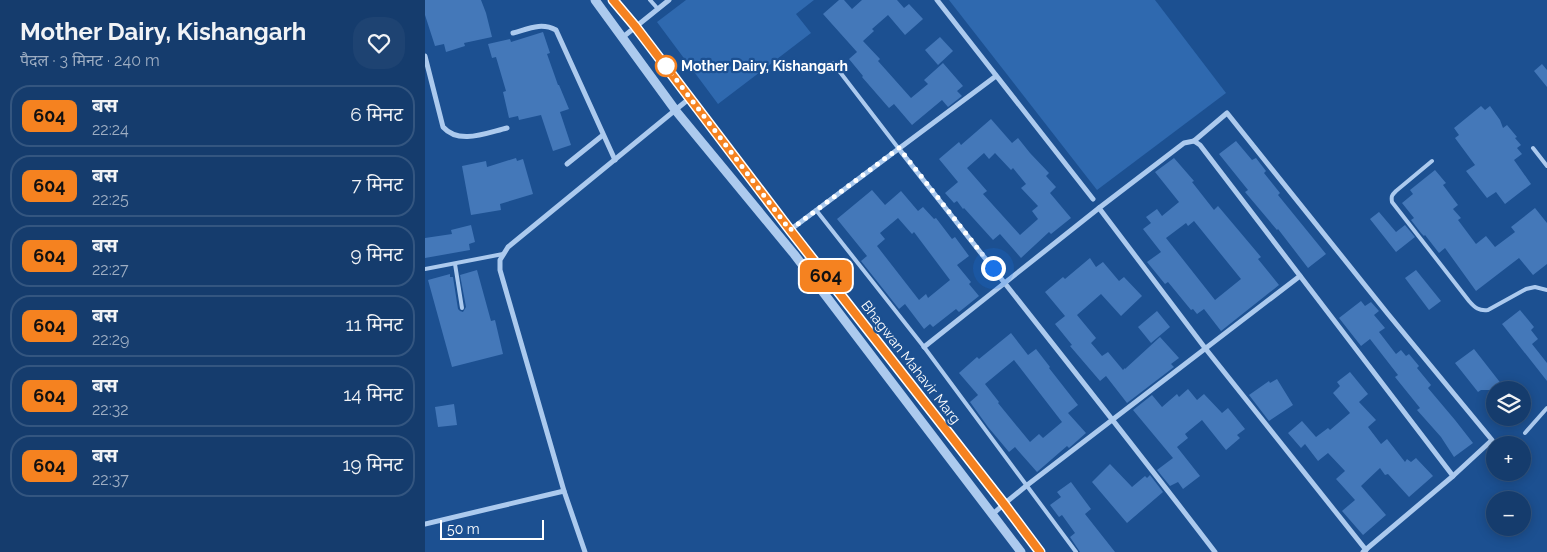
<!DOCTYPE html>
<html lang="hi">
<head>
<meta charset="utf-8">
<style>
  :root { --surface:#153c6d; --page:#1e4372; --text:#f1f3f6; --muted:#9dadc2; --line:#345680 }
  body { margin:0; font-family:Raleway,"Noto Sans Devanagari",sans-serif; background:var(--page); color:var(--text); height:100vh; display:flex; flex-direction:column; font-size:19px; white-space:nowrap }
  * { box-sizing:border-box; margin:0 }
  p { font-size:16px; color:var(--muted) }
  .icon { flex:none; width:28px; height:28px; fill:none; stroke:currentColor; stroke-width:2; stroke-linecap:round; stroke-linejoin:round }
  .map { position:relative; flex:1; overflow:hidden }
  .sheet { display:flex; flex-direction:column; background:var(--surface); width:425px }
  .sheet>* { flex:none }
  .badge { padding:0 10px; border-radius:8px; font-size:18px; line-height:32px }
  .buttons { position:absolute; left:1061px; top:381px; display:grid; gap:10px }
  .buttons a { display:grid; place-items:center; width:45px; height:45px; border-radius:50%; background:var(--surface); box-shadow:0 2px 12px #0003,0 0 0 1px var(--line); font-size:25px }
  .scale { position:absolute; left:15px; bottom:12px; width:104px; box-sizing:border-box; padding-left:5px; border:2px solid #fff; border-top:0; font-size:14px; line-height:18px; white-space:nowrap; color:#fff; -webkit-text-stroke:4px #1c5091; paint-order:stroke }
  .you { position:absolute; width:25px; height:25px; margin:-12px; border:4px solid #fff; border-radius:50%; background:#1a73e8; box-shadow:0 0 0 8px #1a73e833 }
  .map>.badge { position:absolute; translate:-50% -50%; box-shadow:0 0 0 2px #fff }
  .round { display:grid; place-items:center; flex:none; width:52px; height:52px; border-radius:20px; background:var(--page) }
  .head { display:flex; align-items:center; justify-content:space-between; height:85px; padding:0 20px }
  h1 { font-size:24px; font-weight:700; line-height:38px }
  ul { padding:0; list-style:none }
  li { display:flex; align-items:center; gap:15px; height:62px; margin:0 10px 8px; padding:0 10px; border:2px solid var(--line); border-radius:20px }
  li div { flex:1 }
  li b { display:block; font-size:19px }
  li em { font-style:normal }
  li .badge { min-width:55px; font-weight:700; text-align:center }
  main { display:flex; flex:1; min-height:0 }
  .map>svg:first-child { display:block }
  .green { fill:#2f69af }
  .building { fill:#4478b9; fill-rule:evenodd }
  .lines { fill:none; stroke-linecap:round; stroke-linejoin:round }
  .service { stroke:#accaee; stroke-width:4 }
  .minor { stroke:#accaee; stroke-width:5 }
  .tertiary { stroke:#accaee; stroke-width:9 }
  .line-casing { stroke:#fff; stroke-width:11 }
  .line { stroke:#f58220; stroke-width:8 }
  .walk { stroke:#fff; stroke-width:5; stroke-dasharray:0 9 }
  .stop-dot { fill:#fff; stroke:#f58220; stroke-width:2.5 }
  .labels { text-anchor:middle; dominant-baseline:central; stroke-width:4.5; stroke-linejoin:round; paint-order:stroke }
  .stop-label { font-size:14px; font-weight:bold; fill:#fff; stroke:#1c5091; text-anchor:start }
  .street-label { font-size:14px; fill:#fff; stroke:#1c5091 }
</style>
</head>
<body>
<main>
<section class="sheet">
<div class="head"><div><h1>Mother Dairy, Kishangarh</h1><p>पैदल · 3 मिनट · 240 m</p></div><a class="round"><svg class="icon" aria-label="heart" viewBox="0 0 24 24"><path d="M12 20l-8-8c-3-5 5-10 8-4 3-6 11-1 8 4z"/></svg></a></div>
<ul>
<li><span class="badge" style="background:#f58220;color:#111">604</span><div><b>बस</b><p>22:24</p></div><em>6 मिनट</em></li>
<li><span class="badge" style="background:#f58220;color:#111">604</span><div><b>बस</b><p>22:25</p></div><em>7 मिनट</em></li>
<li><span class="badge" style="background:#f58220;color:#111">604</span><div><b>बस</b><p>22:27</p></div><em>9 मिनट</em></li>
<li><span class="badge" style="background:#f58220;color:#111">604</span><div><b>बस</b><p>22:29</p></div><em>11 मिनट</em></li>
<li><span class="badge" style="background:#f58220;color:#111">604</span><div><b>बस</b><p>22:32</p></div><em>14 मिनट</em></li>
<li><span class="badge" style="background:#f58220;color:#111">604</span><div><b>बस</b><p>22:37</p></div><em>19 मिनट</em></li>
</ul>
</section>
<div class="map">
<svg width="1122" height="552" viewBox="0 0 1122 552">
  <rect width="100%" height="100%" fill="#1c5091"/>
  <g class="green">
    <path d="M261 0H389L371 14 386 33 293 104 232 22Z"/>
    <path d="M524 0H730L801 93 672 190Z"/>
  </g>
  <g class="building">
    <path d="M0 0H56L61 13 67 37 39 43 40 46 21 52 19 44 10 46 0 15Z"/>
    <path d="M414 0H419L427 9 437 0H472L479 8 484 4 498 19 480 35 463 15 447 29 449 31 438 41 455 59 453 61 486 98 503 84 499 80 518 63 538 86 532 91 537 96 523 107 517 100 487 125 469 104 464 108 437 77 438 76 424 59 432 52 398 14Z"/>
    <path d="M118 32 125 53 122 54 133 85H134L144 109 135 112 146 145 128 151 116 115 94 120 93 116 84 118 78 92 81 91 71 57 67 58 63 44 85 39 86 42Z"/>
    <path d="M515 37 528 51 513 65 500 50Z"/>
    <path d="M1117 64 1122 70V87L1109 71Z"/>
    <path d="M1056 106 1060 110 1065 106 1075 120 1078 128 1082 125 1092 137 1090 138 1096 145 1092 148 1097 154 1089 160 1106 184 1080 204 1071 192 1062 198 1041 171 1050 165 1030 138 1034 135 1029 128Z"/>
    <path d="M566 119 587 143 593 138 605 153 624 173 621 176 631 187 625 193 646 218 626 234 624 232 596 258 575 234 568 240 539 208 538 209 532 201 529 203 520 193 533 182 514 159 534 142 536 145ZM559 153 564 159 570 153 586 170 588 168 601 184 596 188 613 206 607 211 613 219 595 235 558 194 562 191 542 168Z"/>
    <path d="M811 141 827 160 831 158 841 171 839 173 855 193 853 195 901 254 883 268 853 229 852 230 820 192 823 190 794 154Z"/>
    <path d="M91 158 92 161 98 159 108 194 75 204 76 210 46 215 37 166 61 161 62 167Z"/>
    <path d="M749 158 769 181 767 182 789 210 793 206 820 238 836 257 833 259 854 285 796 331 779 309 772 314 768 309 766 310 743 282 740 284 722 262 736 252 718 229 726 223 721 217 732 209 737 216 754 202 730 172ZM769 221 816 279 790 300 741 238 761 223 763 226Z"/>
    <path d="M1010 170 1021 183 1018 185 1033 205 1028 209 1036 218 1033 220 1051 244 1061 236 1070 247 1090 232 1086 227 1110 208 1122 223V264L1108 275 1094 258 1051 291 1020 248 1014 253 1000 235 999 236 996 233 986 220 989 218 977 203 988 194 985 190Z"/>
    <path d="M447 190 460 205 476 191 493 211 498 207 509 219 511 218 527 239 530 237 544 256 532 265 546 282 544 284 554 296 534 312 531 309 508 327 505 324 499 329 480 304 474 309 436 261 442 256 412 219ZM473 218 487 234 489 232 525 280 503 298 501 294 494 300 452 246 460 239 455 233Z"/>
    <path d="M954 212 971 232 980 225 990 237 971 252 945 219Z"/>
    <path d="M46 225 50 242 44 244 45 250 0 258V238L27 234 26 230Z"/>
    <path d="M665 258 671 267 678 262 694 281 699 277 717 296 696 316 676 294 652 315 671 338 666 343 677 356 683 352 698 370 700 368V369L735 337 754 358 746 364 749 367 702 403 681 376 675 381 645 346 647 345 630 324 640 316 620 292 638 277 640 279Z"/>
    <path d="M52 270 66 321 70 320 78 354 27 367 3 280 25 274V277H28L33 309 35 311 38 312 41 307 35 275Z"/>
    <path d="M991 270 1016 301 1004 310 980 278Z"/>
    <path d="M936 301 940 306 946 302 954 311 949 315 960 328 954 332 971 354 976 350 981 356 984 354 994 366 992 368 1006 385 1003 388 1030 420 1048 443 1029 457 1016 437 992 410 995 408 970 377 973 375 945 339 936 346 914 318Z"/>
    <path d="M1095 310 1109 327 1106 330 1113 339 1107 344 1122 363V381L1077 324Z"/>
    <path d="M732 311 745 327 726 343 713 327Z"/>
    <path d="M586 333 603 355 611 349 625 367 624 368 653 405 643 413 661 433 644 448 642 446 612 472 590 447 584 452 563 427 545 402 553 395 534 373 552 357 554 359ZM589 360 637 422 618 438 614 434 605 442 573 403 574 402 560 384Z"/>
    <path d="M1049 349 1081 390H1056L1053 392 1030 363Z"/>
    <path d="M925 372 943 394 934 402 951 420 943 427 956 444 962 439 980 462 982 459 986 462 991 458 1008 476 984 497 963 474 960 475 955 468 936 486 961 515 938 535 917 511 930 500 911 479 920 471 903 453 893 461 880 444 876 448 863 433 877 421 891 437 903 428 905 430 925 413 908 393 915 386 912 382Z"/>
    <path d="M852 379 868 405 844 421 824 395 844 381 845 383Z"/>
    <path d="M763 389 772 400 779 394 797 413 803 408 820 429 812 435 815 438 801 450 777 420 760 434 763 438 752 447 775 476 758 489 753 482 745 486 732 470 748 458 708 410 727 395 737 407 752 394 754 397Z"/>
    <path d="M29 404 32 425 13 427 10 407Z"/>
    <path d="M685 464 707 487 720 476 722 478 725 475 738 492 702 523 667 482Z"/>
    <path d="M646 482 666 509 660 514 690 552H655L645 537 650 533 637 515 634 517 625 505 636 497 632 492Z"/>
  </g>
  <g class="lines">
    <g class="service">
      <path d="M225 0 233 9"/>
      <path d="M408 63 474 149"/>
      <path d="M1108 148 1122 166"/>
      <path d="M1007 161 971 191C967 195 966 196 967 202L1044 301C1050 308 1054 311 1063 310L1101 289 1110 287 1122 290"/>
      <path d="M391 210 499 347 651 552"/>
      <path d="M30 264 37 308"/>
      <path d="M0 269 78 254"/>
      <path d="M1100 433 1122 408"/>
    </g>
    <g class="minor">
      <path d="M512 0 668 199"/>
      <path d="M88 33C103 29 116 22 131 30L190 160"/>
      <path d="M198 37 244 0"/>
      <path d="M0 56 18 127C34 145 61 133 82 128"/>
      <path d="M769 141 775 145 1028 476"/>
      <path d="M474 149C579 283 686 416 790 552"/>
      <path d="M142 164 178 135"/>
      <path d="M674 208 780 348 941 550"/>
      <path d="M365 230 571 76"/>
      <path d="M499 347 674 208 759 143 769 141 802 113 963 314 1067 440 1028 476 938 552"/>
      <path d="M568 514 579 504 601 486 875 276"/>
      <path d="M0 524 139 491"/>
      <path d="M160 552 139 491 75 270V260L83 247 265 98"/>
    </g>
    <g class="tertiary">
      <path d="M170 0 251 111 369 254 596 552"/>
      <path d="M188 0 210 26 365 230 579 504 615 552"/>
    </g>
  </g>
  <g class="lines">
    <g class="line-casing">
      <path id="line" d="M188 0 210 26 365 230 579 504 615 552"/>
    </g>
    <use href="#line" class="line"/>
    <path class="walk" d="M241 66 365 230 474 148 568 268"/>
  </g>
  <circle class="stop-dot" cx="241" cy="66" r="10"/>
  <g class="labels">
    <g class="stop-label">
      <text x="256" y="66">Mother Dairy, Kishangarh</text>
    </g>
    <g class="street-label">
      <text transform="translate(486 362) rotate(52)">Bhagwan Mahavir Marg</text>
    </g>
  </g>
</svg>
<div class="buttons">
<a><svg class="icon" aria-label="layers" viewBox="0 0 24 24"><path d="M12 4l9 5-9 5-9-5zM3 14l9 5 9-5"/></svg></a>
<a>+</a>
<a>−</a>
</div>
<div class="scale">50 m</div>
<div class="you" style="left:568px;top:268px"></div>
<b class="badge" style="left:401px;top:276px;background:#f58220;color:#111">604</b>
</div>
</main>
</body>
</html>
